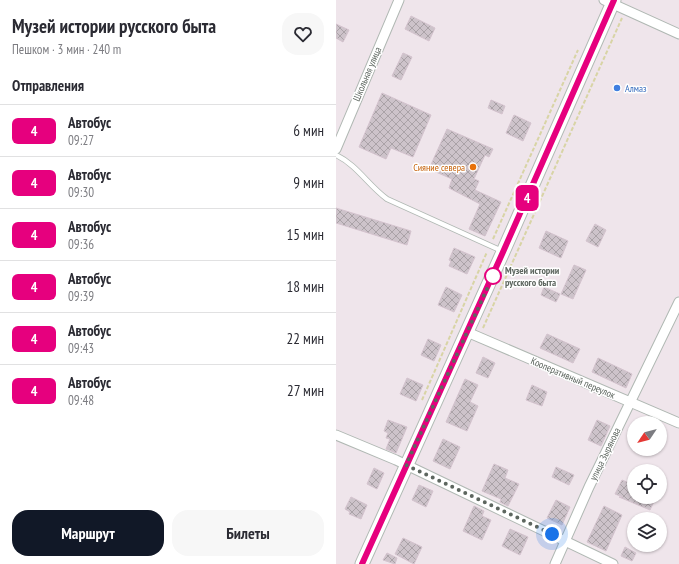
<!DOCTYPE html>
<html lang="ru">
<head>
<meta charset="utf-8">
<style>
  :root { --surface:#fff; --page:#f7f7f7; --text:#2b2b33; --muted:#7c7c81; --line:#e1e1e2; --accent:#111827 }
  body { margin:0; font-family:"PT Sans Narrow",sans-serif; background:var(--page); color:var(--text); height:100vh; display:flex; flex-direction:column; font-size:15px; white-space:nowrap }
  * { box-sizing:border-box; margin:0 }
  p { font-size:13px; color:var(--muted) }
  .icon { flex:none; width:22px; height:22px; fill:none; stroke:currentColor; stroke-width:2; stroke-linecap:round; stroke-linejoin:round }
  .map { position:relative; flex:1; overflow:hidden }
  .panel { display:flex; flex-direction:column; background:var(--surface); width:336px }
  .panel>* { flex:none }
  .badge { padding:0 8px; border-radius:6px; font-size:14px; line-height:26px }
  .needle { width:26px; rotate:235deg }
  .buttons { position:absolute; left:291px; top:416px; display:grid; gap:8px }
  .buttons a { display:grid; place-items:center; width:40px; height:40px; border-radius:50%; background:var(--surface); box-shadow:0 1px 3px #0004; font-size:20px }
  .you { position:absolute; width:20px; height:20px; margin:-10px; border:3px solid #fff; border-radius:50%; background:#1a73e8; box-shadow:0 0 0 6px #1a73e833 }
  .map>.badge { position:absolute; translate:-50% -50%; box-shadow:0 0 0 2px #fff }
  h2 { padding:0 12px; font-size:15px; line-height:36px }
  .round { display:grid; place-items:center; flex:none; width:42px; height:42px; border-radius:16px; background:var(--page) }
  .summary { display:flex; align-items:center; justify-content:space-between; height:68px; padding:0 12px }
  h1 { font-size:19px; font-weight:700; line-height:30px }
  .button { display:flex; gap:8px; margin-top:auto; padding:8px 12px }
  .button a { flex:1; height:46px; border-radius:16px; background:var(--accent); color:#fff; font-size:16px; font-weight:700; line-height:46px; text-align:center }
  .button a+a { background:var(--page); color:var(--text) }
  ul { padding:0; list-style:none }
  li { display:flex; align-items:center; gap:12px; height:52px; padding:0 12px; border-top:1px solid var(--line) }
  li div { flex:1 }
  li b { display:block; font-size:15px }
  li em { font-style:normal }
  li .badge { min-width:44px; font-weight:700; text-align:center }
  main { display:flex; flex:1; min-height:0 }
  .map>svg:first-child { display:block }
  .building { fill:url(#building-cross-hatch); stroke:#d4c3ce }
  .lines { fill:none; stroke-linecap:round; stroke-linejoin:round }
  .lane-casing { stroke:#b0b8b3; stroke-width:6 }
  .street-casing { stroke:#b0b8b3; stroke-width:11 }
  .secondary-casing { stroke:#b1bab4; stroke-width:15 }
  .path { stroke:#d8d4a5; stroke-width:2; stroke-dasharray:4 2; stroke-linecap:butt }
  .lane { stroke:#fff; stroke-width:4.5 }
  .street { stroke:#fff; stroke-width:9 }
  .secondary { stroke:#fff; stroke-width:13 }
  .line-casing { stroke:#fff; stroke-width:9 }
  .line { stroke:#e6007e; stroke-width:6 }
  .walk { stroke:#5d665f; stroke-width:4; stroke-dasharray:0 7.2 }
  .shop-dot { fill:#3f7fe0; stroke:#fff; stroke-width:1.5 }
  .food-dot { fill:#e8710a; stroke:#fff; stroke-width:1.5 }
  .stop-dot { fill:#fff; stroke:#e6007e; stroke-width:2 }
  .labels { text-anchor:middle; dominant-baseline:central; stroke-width:3; stroke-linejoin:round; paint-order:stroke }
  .street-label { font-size:10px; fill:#5d665f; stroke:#fff }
  .shop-label { font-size:10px; fill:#366cbe; stroke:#fff; text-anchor:start }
  .food-label { font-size:10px; fill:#c56008; stroke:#fff; text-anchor:end }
  .stop-label { font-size:10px; font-weight:bold; fill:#5d665f; stroke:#fff; text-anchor:start }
</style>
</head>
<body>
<main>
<section class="panel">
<div class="summary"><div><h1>Музей истории русского быта</h1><p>Пешком · 3 мин · 240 m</p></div><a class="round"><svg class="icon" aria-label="heart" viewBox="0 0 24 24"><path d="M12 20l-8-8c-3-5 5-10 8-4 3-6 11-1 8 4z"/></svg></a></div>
<h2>Отправления</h2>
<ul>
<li><span class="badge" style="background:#e6007e;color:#fff">4</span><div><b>Автобус</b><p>09:27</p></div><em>6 мин</em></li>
<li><span class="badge" style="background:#e6007e;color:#fff">4</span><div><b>Автобус</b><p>09:30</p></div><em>9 мин</em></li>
<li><span class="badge" style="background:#e6007e;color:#fff">4</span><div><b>Автобус</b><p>09:36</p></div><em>15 мин</em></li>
<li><span class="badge" style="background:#e6007e;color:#fff">4</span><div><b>Автобус</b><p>09:39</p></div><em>18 мин</em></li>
<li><span class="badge" style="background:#e6007e;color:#fff">4</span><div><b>Автобус</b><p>09:43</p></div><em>22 мин</em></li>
<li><span class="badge" style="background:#e6007e;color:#fff">4</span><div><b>Автобус</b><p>09:48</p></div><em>27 мин</em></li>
</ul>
<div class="button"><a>Маршрут</a><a>Билеты</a></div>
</section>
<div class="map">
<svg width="343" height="564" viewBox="0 0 343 564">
  <defs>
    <pattern id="building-cross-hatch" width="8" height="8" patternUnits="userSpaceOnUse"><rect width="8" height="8" fill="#cdc3ca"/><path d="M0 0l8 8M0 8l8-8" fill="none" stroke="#aaa2a7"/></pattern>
  </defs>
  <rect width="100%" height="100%" fill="#efe5eb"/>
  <g class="building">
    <path d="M75 16 99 28 93 41 69 29Z"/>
    <path d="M0 24 13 30 7 42 0 38Z"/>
    <path d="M67 53 76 57 65 80 56 76Z"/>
    <path d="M46 93 95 115 77 157 55 148 50 159 23 147Z"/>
    <path d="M155 100 169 106 166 114 152 108Z"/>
    <path d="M178 115 195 123 187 141 170 133Z"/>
    <path d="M111 129 157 149 153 157 149 155 138 179 143 181 139 190 165 202 149 236 133 229 144 204 113 188 116 179 93 169Z"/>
    <path d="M0 208 75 231 71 245 0 223Z"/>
    <path d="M259 224 270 230 262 247 250 241Z"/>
    <path d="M210 231 232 241 225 258 203 248Z"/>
    <path d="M118 248 139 257 131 274 113 266 115 261 113 260Z"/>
    <path d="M238 265 250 270 237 299 225 294Z"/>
    <path d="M110 287 126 295 118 312 102 305Z"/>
    <path d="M208 287 224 294 220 302 205 295Z"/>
    <path d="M211 334 244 349 237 363 204 348Z"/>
    <path d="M92 339 105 345 98 361 85 355Z"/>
    <path d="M147 357 159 363 152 378 140 373Z"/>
    <path d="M262 358 296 374 290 388 256 372Z"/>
    <path d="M71 378 87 385 80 401 64 394Z"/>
    <path d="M129 379 142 385 134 402 142 406 131 431 110 422Z"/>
    <path d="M196 385 211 392 206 406 190 400Z"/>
    <path d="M52 420 71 427 60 453 50 449 54 439 50 438 52 433 48 431Z"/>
    <path d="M261 420 274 426 265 446 252 440Z"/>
    <path d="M107 439 124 447 114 469 97 461Z"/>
    <path d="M158 464 172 470 169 478 183 484 172 506 164 502 165 499 146 491Z"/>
    <path d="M220 467 238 475 233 485 216 477Z"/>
    <path d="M38 468 48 473 41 489 31 484Z"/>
    <path d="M286 480 298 485V497H320L314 510 283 497H287L279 494Z"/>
    <path d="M83 485 97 491 90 507 76 500Z"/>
    <path d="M15 497 31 505 25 519 13 514 14 512 9 509Z"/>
    <path d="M220 500 234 507 226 525 211 518Z"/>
    <path d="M138 506 148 511 146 516 155 520 146 540 127 531Z"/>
    <path d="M268 506 286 515 270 551 251 542Z"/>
    <path d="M174 529 192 537 184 555 166 546Z"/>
    <path d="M67 538 86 547 78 564 59 554Z"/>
    <path d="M289 547 300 553 296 561 285 556Z"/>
    <path d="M51 553 61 558 59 564 47 560Z"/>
  </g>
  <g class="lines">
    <g class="lane-casing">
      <path id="lane" d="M0 155C21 165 32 185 51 199L166 251"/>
    </g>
    <g class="street-casing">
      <g id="street">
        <path d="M268 0 343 34"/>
        <path d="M0 149 63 0"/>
        <path d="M131 332 343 423"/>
        <path d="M0 435 60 460 277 564"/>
        <path d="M219 564 253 487 343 302"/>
      </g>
    </g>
    <g class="secondary-casing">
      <path id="secondary" d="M26 564 167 252 278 0"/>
    </g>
    <g class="path">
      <path d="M157 239 242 50"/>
      <path d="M147 328 286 18"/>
      <path d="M86 400 151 252"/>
    </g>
    <use href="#lane" class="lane"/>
    <use href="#street" class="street"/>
    <use href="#secondary" class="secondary"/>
  </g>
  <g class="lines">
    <g class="line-casing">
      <path id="line" d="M26 564 167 252 278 0"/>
    </g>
    <use href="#line" class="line"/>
    <path class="walk" d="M157 276 70 465 216 534"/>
  </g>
  <circle class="shop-dot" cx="281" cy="88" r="4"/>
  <circle class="food-dot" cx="137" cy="167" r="4"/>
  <circle class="stop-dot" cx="157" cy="276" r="8"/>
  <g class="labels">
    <g class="street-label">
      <text transform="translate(31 74) rotate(-67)">Школьная улица</text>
      <text transform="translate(237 378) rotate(23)">Кооперативный переулок</text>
      <text transform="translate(269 454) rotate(-64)">улица Зырянова</text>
    </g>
    <g class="shop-label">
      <text x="289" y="88">Алмаз</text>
    </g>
    <g class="food-label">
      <text x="129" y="167">Сияние севера</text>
    </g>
    <g class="stop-label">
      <text x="169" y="270">Музей истории<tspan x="169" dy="12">русского быта</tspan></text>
    </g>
  </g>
</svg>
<div class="buttons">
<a><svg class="needle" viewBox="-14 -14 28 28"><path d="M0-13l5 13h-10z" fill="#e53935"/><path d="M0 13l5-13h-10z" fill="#7c7c81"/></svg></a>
<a><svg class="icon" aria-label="locate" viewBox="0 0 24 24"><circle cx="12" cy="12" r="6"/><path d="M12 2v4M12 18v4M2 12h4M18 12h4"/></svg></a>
<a><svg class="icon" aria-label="layers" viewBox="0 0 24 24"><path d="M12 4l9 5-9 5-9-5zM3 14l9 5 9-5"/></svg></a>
</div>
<div class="you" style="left:216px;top:534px"></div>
<b class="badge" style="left:191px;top:198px;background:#e6007e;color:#fff">4</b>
</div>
</main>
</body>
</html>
